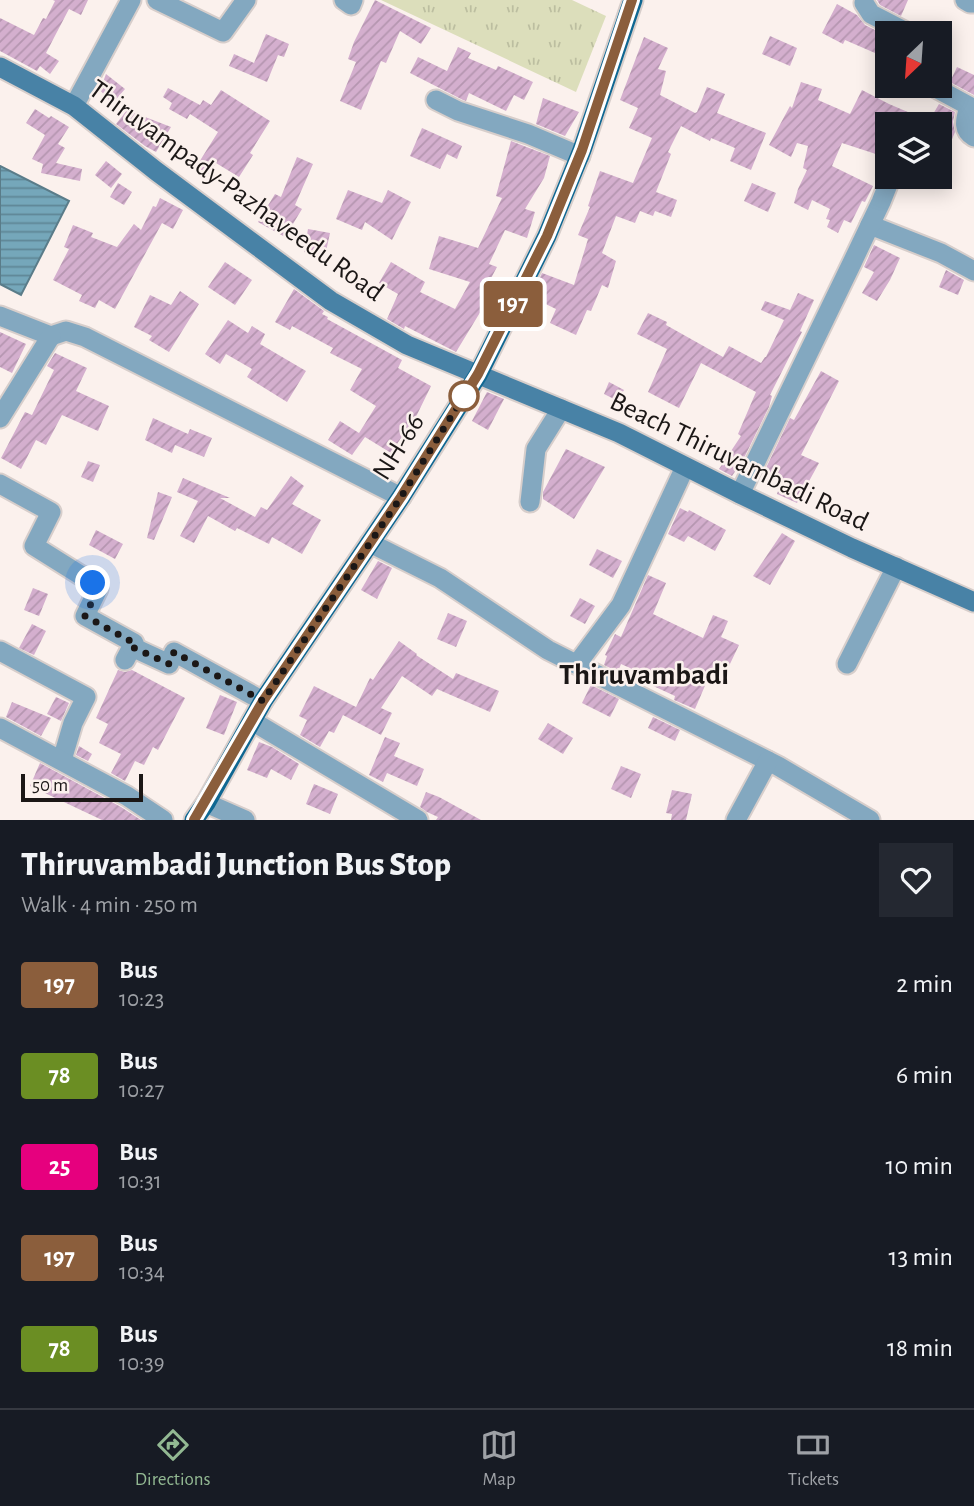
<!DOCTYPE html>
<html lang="en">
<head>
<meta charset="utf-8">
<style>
  :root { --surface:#171b24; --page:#242831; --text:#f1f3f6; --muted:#9ea1a6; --line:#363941; --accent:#92b892 }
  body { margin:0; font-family:"Alegreya Sans",sans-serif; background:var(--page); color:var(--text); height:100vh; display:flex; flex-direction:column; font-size:26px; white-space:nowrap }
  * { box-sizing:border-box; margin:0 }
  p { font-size:23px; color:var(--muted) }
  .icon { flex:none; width:38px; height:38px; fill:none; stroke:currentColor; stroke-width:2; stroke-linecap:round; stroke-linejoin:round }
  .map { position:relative; height:820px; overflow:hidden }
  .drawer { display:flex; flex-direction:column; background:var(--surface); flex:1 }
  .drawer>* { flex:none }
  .badge { padding:0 14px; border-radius:5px; font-size:24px; line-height:46px }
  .needle { width:46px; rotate:205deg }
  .controls { position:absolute; left:875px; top:21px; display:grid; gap:14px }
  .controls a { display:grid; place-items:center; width:77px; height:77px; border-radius:0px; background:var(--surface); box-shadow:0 4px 18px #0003; font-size:35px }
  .scale { position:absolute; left:21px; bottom:18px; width:122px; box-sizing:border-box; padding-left:7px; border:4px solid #1b1716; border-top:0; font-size:19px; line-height:24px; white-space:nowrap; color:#1b1716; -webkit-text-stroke:5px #fbf1ed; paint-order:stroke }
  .you { position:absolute; width:35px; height:35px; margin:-18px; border:5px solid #fff; border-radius:50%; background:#1a73e8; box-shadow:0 0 0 10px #1a73e833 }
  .map>.badge { position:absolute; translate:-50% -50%; box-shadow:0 0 0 4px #fff }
  .round { display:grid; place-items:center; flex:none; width:74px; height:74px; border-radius:0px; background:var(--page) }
  .headline { display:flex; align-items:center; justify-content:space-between; height:119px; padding:0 21px }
  h1 { font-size:33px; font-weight:800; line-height:52px }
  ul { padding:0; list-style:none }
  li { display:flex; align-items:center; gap:21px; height:91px; padding:0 21px }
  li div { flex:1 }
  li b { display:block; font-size:26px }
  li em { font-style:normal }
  li .badge { min-width:77px; font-weight:700; text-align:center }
  .tab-bar { display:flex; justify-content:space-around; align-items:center; height:98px; border-top:2px solid var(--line); background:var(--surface); font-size:19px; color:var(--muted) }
  .tab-bar a { display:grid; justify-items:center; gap:4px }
  .tab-bar .current { color:var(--accent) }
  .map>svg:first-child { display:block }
  .park { fill:url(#park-tufts) }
  .water { fill:url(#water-rules); stroke:#5a7c89; stroke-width:2 }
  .building { fill:url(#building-hatch) }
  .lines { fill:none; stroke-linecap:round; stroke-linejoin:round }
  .minor-casing { stroke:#d7cecb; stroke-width:23 }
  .secondary-casing { stroke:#d7cecb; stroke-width:23 }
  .primary-casing { stroke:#d7cecb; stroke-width:23 }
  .minor { stroke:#83a8c0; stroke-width:19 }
  .secondary { stroke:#4882a6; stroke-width:19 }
  .primary { stroke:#0f6792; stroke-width:19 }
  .line-casing { stroke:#fff; stroke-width:16 }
  .line { stroke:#8b5e3c; stroke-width:10 }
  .walk { stroke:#1b1716; stroke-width:7; stroke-dasharray:0 12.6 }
  .stop-dot { fill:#fff; stroke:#8b5e3c; stroke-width:3.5 }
  .labels { text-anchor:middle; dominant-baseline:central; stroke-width:5; stroke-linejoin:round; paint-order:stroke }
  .street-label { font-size:28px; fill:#1b1716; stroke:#fbf1ed }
  .neighbourhood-label { font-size:30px; font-weight:bold; fill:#1b1716; stroke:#fbf1ed }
</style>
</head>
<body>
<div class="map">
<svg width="974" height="820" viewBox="0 0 974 820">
  <defs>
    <pattern id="park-tufts" width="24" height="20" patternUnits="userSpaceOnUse" patternTransform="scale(1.75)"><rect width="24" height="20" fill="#dcdebb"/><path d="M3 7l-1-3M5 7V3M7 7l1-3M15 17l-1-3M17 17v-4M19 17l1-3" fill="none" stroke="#bcbea0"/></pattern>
    <pattern id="water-rules" width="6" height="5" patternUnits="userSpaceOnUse" patternTransform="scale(1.75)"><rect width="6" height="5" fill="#75a7ba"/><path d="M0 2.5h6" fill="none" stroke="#5f8796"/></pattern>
    <pattern id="building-hatch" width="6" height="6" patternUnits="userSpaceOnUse" patternTransform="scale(1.75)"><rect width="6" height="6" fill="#d4afce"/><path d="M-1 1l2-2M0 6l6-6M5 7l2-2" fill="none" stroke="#b596b0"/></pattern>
  </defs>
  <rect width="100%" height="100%" fill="#fbf1ed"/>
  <path class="park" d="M381 0H572L606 16 576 92Z"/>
  <path class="water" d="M0 166 69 201 21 295 0 284Z"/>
  <g class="building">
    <path d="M53 0H88L81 15 69 9 46 53 59 61 50 74 40 66 37 71 0 51V18L34 35 43 18 46 19 55 1Z"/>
    <path d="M375 0 431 28 421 44 400 31 386 63 381 61 361 110 340 101 356 62 348 59 354 42Z"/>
    <path d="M877 0H908L901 16 880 5Z"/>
    <path d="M837 4 857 15 865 25 887 36V55L876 50 875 53 845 40 843 44 822 33Z"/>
    <path d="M266 34 289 44 284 57 278 55 267 82 229 66 234 54 254 63Z"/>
    <path d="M770 36 797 48 790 66 762 54Z"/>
    <path d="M644 37 668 48 658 69 666 71 660 95 695 113 697 112 707 87 725 94 717 113 766 133 751 170 730 161 735 148 711 138 710 141 681 126 668 152 671 154 656 192 677 200 671 217 655 211 653 216 640 211 635 223 616 216 602 253 616 261 608 288 602 285 591 311 587 310 576 335 550 323 556 309 531 297 542 273 574 285 588 239 578 235 590 207 588 206 600 171 633 183 652 138 629 128 638 108 620 100Z"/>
    <path d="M458 47 471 53 468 58 496 70 498 66 533 82 524 100 514 95 506 111 469 93 466 101 463 100 410 73 418 57 447 71Z"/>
    <path d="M957 67 974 75V95L950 82Z"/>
    <path d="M106 74 125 89 112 104 100 90Z"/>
    <path d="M801 82 822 89 818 100 850 114 862 90 889 104 929 121 939 104 955 112 953 122 955 132 940 168V124H887L882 156 842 143 832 166 873 186 865 202 862 201 851 223 844 220 838 233 827 227 830 220 826 219 830 209 812 200 808 210 794 203 798 189 807 170 803 168 808 146 797 143 791 157 769 145 790 106 792 108Z"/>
    <path d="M168 88 200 105 203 100 211 105 221 90 270 121 250 153 253 155 239 177 216 163 209 174 196 167 218 132 190 114 187 119 169 109 172 103 163 97Z"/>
    <path d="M543 98 579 112 565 136 536 124Z"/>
    <path d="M35 109 49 118 51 116 69 127 58 144 65 148 56 163 82 169 80 181 41 173 43 164 32 159 45 135 26 123Z"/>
    <path d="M127 110 171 127 156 152 145 146 116 124Z"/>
    <path d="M422 128 462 146 457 159 447 154 440 169 410 156Z"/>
    <path d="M511 141 550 156 544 178 525 209 535 212 527 238 505 230 489 264 497 267 481 297 487 301 456 352 405 326 404 329 387 319 398 294 379 283 391 262 425 282 420 292 455 309 470 282 429 269 439 236 478 248 502 198 496 196Z"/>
    <path d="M297 157 313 164 295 205 302 209 285 237 258 222 275 194 281 197Z"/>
    <path d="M106 161 122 174 111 188 95 175Z"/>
    <path d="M118 183 132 192 124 205 110 197Z"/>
    <path d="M752 183 776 193 768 212 744 201Z"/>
    <path d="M348 190 382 203 388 190 411 202 392 240 365 222 362 230 336 219Z"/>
    <path d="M160 198 183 210 173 229 162 223 115 309 99 300 95 308 79 301 82 295 53 280 69 249 64 247 73 225 93 233 91 237 117 247 134 224 141 230 153 206 156 207Z"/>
    <path d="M308 229 330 233 325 256 304 252Z"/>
    <path d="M874 245 900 258 890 280 877 301 862 293 874 272 864 267Z"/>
    <path d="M225 262 252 280 235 305 208 287Z"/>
    <path d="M946 270 964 280 958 295 939 287Z"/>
    <path d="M294 289 324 311 322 314 328 317 327 319 402 360 398 368 431 386 411 427 409 426 391 453 365 437 352 455 328 440 340 421 359 433 376 406 350 390 362 369 330 353 333 348 292 326 290 330 275 322Z"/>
    <path d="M180 291 199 304 169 352 149 340 152 336 134 327 150 295 171 305Z"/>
    <path d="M798 293 814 300 800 331 802 332 770 395 772 396 769 407 743 460 732 476 719 469 741 436 738 434 756 392 701 363 679 408 648 392 667 349 637 334 648 313 667 322 666 325 723 357 729 346 761 363 765 357H766L784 320 761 310 765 301 790 310Z"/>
    <path d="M228 320 248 333 252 326 265 334 260 344 306 371 287 402 247 377 252 369 226 354 220 364 205 354Z"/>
    <path d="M0 332 26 344 12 373 0 367Z"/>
    <path d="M55 353 87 368 76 391 109 406 98 431 62 415 46 445 36 440 21 469 1 458 25 412 32 415 54 370 47 366Z"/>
    <path d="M821 371 839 381 801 455 819 463 797 503 777 494 781 482 764 472 790 418 794 420Z"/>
    <path d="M609 382 624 390 618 401 604 394Z"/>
    <path d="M487 392 504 399 488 430 472 421Z"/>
    <path d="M153 418 188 434 190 429 212 438 204 457 175 445 172 453 145 440Z"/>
    <path d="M566 449 605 467 574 519 543 499V492Z"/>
    <path d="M88 461 100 465 93 482 81 477Z"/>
    <path d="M291 476 304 486 292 504 321 520 302 554 272 537 269 544 237 528 235 531 208 516 194 543 180 536 198 501 177 492 183 478 230 498H220L255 517 261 507 267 510Z"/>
    <path d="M158 492 172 497 154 540 147 538Z"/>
    <path d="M680 508 688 512 689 510 726 530 715 551 688 536 684 542 668 534Z"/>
    <path d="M96 530 123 544 115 559 89 545Z"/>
    <path d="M782 533 795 541 770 585 753 576Z"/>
    <path d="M597 549 622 561 613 578 589 565Z"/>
    <path d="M378 561 392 568 377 599 361 590Z"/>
    <path d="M648 575 666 583 653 614 703 638 713 615 728 621 721 637 739 645 729 666 716 660 695 709 674 700 675 696 649 684 652 678 621 664 618 672 604 665 607 656 605 655 615 634 621 637Z"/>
    <path d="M33 588 48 594 39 616 24 610Z"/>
    <path d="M580 598 595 606 585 624 570 616Z"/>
    <path d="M448 613 467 621 456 647 437 639Z"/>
    <path d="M32 624 46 631 34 655 19 648Z"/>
    <path d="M399 641 417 654 416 655 453 679 456 673 499 691 490 712 437 689 432 696 402 676 381 708 392 713 381 735 343 715 334 733 329 731 320 747 300 735 307 720 299 716 314 686 356 707 370 678 373 680Z"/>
    <path d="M118 670 125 672 132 670 185 698 158 750 153 747 144 765 135 761 125 781 111 773 121 754 99 743 108 724 96 718Z"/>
    <path d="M591 685 619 699 610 717 582 703Z"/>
    <path d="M220 695 237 702 224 735 206 728Z"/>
    <path d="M56 697 69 703 61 721 47 714Z"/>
    <path d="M12 702 51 718 41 736 6 717Z"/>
    <path d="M653 717 680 730 675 741 648 728Z"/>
    <path d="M548 723 573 738 563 754 538 739Z"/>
    <path d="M385 737 400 743 394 756 424 769 417 786 387 773 383 782 369 775Z"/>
    <path d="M259 742 272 747 299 764 291 780 271 769 267 778 247 770Z"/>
    <path d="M79 746 92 754 88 761 76 755Z"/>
    <path d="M40 763 121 807 141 820H102L30 786Z"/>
    <path d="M621 766 641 774 631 798 611 789Z"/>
    <path d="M314 784 338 794 330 814 306 804Z"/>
    <path d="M672 790 692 794 686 820H671L672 814 666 813Z"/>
    <path d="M426 792 439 797 481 820H436L438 817 427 812 420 807Z"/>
  </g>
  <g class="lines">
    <g class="minor-casing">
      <g id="minor">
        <path d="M157 0 223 32 246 0"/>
        <path d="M344 0 351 5 353 0"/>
        <path d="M965 0 970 3H974"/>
        <path d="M864 3 871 14 908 33"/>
        <path d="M932 86 969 106C966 118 961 129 974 137"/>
        <path d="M436 100 458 111 528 134 580 156"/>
        <path d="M74 106 131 0"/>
        <path d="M870 225 941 253 974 271"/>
        <path d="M0 316 51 336 66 331 85 337 401 497"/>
        <path d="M0 418 51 336"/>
        <path d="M0 484 51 512 34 546 93 583 98 589 85 616 134 643 125 660"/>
        <path d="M740 494 851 265 881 202 891 177"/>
        <path d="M530 502 536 449 561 409"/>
        <path d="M370 543 440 578 548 650 778 766 870 820"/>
        <path d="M132 647 169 664 174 652 263 701"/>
        <path d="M0 651 86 697 73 723 62 760"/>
        <path d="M577 664 621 605 685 467"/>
        <path d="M847 664 896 567"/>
        <path d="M252 721 418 820"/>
        <path d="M0 728 127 796 163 820"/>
        <path d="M206 803 245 820"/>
        <path d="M736 820 768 761"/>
      </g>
    </g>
    <g class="secondary-casing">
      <path id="secondary" d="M0 67 74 106 156 171 331 301 407 345 619 433 740 494 852 548 974 602"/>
    </g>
    <g class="primary-casing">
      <path id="primary" d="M194 820 206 803 263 701 401 497 478 375 547 236 582 150 633 0"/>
    </g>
    <use href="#minor" class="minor"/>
    <use href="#secondary" class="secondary"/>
    <use href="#primary" class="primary"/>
  </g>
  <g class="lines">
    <g class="line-casing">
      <path id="line" d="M194 820 263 701 401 497 478 374 547 236 582 150 632 0"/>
    </g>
    <use href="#line" class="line"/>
    <path class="walk" d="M93 583 98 589 85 616 134 643 132 647 169 664 174 652 263 701 401 497 464 396"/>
  </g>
  <circle class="stop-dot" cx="464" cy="396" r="14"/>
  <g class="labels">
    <g class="street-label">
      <text transform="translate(236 191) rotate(36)">Thiruvampady-Pazhaveedu Road</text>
      <text transform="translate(399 447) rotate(-58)">NH-66</text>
      <text transform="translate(739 462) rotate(26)">Beach Thiruvambadi Road</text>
    </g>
    <g class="neighbourhood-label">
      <text x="644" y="675">Thiruvambadi</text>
    </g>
  </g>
</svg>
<div class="controls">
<a><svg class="needle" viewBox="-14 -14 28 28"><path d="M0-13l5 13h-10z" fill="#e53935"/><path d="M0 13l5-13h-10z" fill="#9ea1a6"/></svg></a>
<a><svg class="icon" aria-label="layers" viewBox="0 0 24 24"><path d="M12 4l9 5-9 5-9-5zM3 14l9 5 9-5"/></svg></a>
</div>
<div class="scale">50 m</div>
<div class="you" style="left:93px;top:583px"></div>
<b class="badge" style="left:513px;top:304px;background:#8b5e3c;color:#fff">197</b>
</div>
<section class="drawer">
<div class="headline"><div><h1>Thiruvambadi Junction Bus Stop</h1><p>Walk · 4 min · 250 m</p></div><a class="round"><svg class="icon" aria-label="heart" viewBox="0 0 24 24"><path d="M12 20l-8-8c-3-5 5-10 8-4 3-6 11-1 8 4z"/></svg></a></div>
<ul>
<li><span class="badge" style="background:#8b5e3c;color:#fff">197</span><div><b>Bus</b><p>10:23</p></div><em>2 min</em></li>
<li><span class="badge" style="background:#6b8e23;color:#fff">78</span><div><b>Bus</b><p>10:27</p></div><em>6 min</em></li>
<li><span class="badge" style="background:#e6007e;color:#fff">25</span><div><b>Bus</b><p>10:31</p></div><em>10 min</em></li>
<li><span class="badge" style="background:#8b5e3c;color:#fff">197</span><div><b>Bus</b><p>10:34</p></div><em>13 min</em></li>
<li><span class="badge" style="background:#6b8e23;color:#fff">78</span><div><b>Bus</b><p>10:39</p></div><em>18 min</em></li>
</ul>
</section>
<nav class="tab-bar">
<a class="current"><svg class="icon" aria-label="directions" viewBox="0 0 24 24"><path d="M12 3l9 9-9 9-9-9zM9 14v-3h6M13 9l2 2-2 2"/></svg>Directions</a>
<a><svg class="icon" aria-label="map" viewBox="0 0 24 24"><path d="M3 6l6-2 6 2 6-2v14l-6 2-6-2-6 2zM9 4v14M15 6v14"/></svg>Map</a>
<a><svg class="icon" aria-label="tickets" viewBox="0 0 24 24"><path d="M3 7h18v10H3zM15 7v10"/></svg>Tickets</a>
</nav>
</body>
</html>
